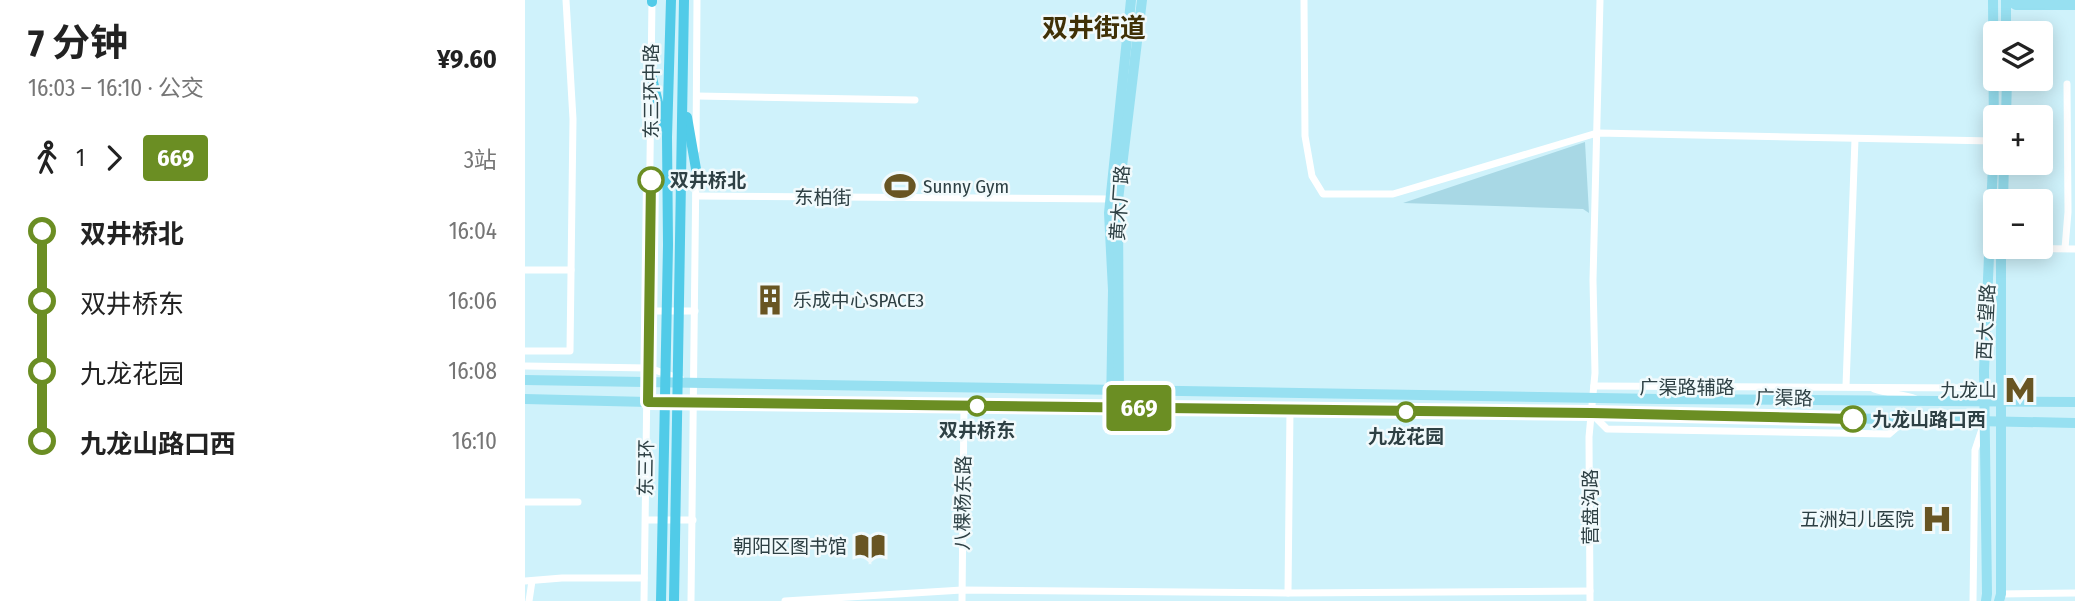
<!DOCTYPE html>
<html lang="zh">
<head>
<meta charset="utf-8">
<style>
  :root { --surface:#fff; --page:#f6f6f6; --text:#222; --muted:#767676 }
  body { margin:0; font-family:"Fira Sans Condensed","Noto Sans SC",sans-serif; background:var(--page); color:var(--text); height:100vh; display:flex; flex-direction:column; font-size:26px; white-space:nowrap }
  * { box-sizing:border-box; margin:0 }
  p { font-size:23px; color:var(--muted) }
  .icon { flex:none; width:38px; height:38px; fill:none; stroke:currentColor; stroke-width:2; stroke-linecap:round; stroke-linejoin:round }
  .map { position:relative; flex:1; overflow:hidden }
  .drawer { display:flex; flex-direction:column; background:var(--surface); width:525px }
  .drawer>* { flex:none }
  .badge { padding:0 14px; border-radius:5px; font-size:24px; line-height:46px }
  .buttons { position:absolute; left:1458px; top:21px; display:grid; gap:14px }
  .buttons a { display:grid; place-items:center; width:70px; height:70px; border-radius:7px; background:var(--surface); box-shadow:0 4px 18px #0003; font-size:35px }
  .map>.badge { position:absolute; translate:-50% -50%; box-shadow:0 0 0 4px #fff }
  .legs { display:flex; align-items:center; gap:10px; height:77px; padding:0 28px; font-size:23px }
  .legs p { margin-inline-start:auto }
  .summary { display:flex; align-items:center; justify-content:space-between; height:119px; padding:0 28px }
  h1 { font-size:38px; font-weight:700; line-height:52px }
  ul { padding:0 28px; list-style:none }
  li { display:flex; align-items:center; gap:24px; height:70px; font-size:26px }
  li i { display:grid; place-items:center; width:10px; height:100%; margin:0 9px; background:currentColor }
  li i::after { content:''; width:18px; height:18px; margin:-9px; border:5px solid; border-radius:50%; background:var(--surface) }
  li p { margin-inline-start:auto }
  li:first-child i { background:linear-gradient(#0000 50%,currentColor 0) }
  li:last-child i { background:linear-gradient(currentColor 50%,#0000 0) }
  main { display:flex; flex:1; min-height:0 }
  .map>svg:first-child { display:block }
  .green { fill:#a8d8e5 }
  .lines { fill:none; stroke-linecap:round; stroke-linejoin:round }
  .minor { stroke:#fff; stroke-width:7 }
  .major { stroke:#97e0f1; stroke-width:10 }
  .highway { stroke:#51cbe8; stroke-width:10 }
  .line-1-casing { stroke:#fff; stroke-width:16 }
  .line-1 { stroke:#6b8e23; stroke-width:10 }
  .stop-1-dot { fill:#fff; stroke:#6b8e23; stroke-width:3.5 }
  .labels { text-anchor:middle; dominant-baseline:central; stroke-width:5; stroke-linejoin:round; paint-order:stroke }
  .street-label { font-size:19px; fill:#2e4044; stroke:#f1fafc }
  .stop-label { font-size:19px; font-weight:bold; fill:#2e4044; stroke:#f1fafc; text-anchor:start }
  .poi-label { font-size:19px; fill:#2e4044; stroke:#f1fafc; text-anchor:end }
  .district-label { font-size:26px; font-weight:bold; fill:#403107; stroke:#f1fafc }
</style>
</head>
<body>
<main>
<section class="drawer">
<div class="summary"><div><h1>7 分钟</h1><p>16:03 – 16:10 · 公交</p></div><b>¥9.60</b></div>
<div class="legs"><svg class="icon" aria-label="walk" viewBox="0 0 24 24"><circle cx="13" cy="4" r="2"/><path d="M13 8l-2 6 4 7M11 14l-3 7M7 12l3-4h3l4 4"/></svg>1<svg class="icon" aria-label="forward" viewBox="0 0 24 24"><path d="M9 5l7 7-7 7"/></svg><b class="badge" style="background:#6b8e23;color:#fff">669</b><p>3站</p></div>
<ul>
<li><i style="color:#6b8e23"></i><b>双井桥北</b><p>16:04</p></li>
<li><i style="color:#6b8e23"></i><span>双井桥东</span><p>16:06</p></li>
<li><i style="color:#6b8e23"></i><span>九龙花园</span><p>16:08</p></li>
<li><i style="color:#6b8e23"></i><b>九龙山路口西</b><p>16:10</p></li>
</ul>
</section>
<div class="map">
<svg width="1550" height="601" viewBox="0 0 1550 601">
  <rect width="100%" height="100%" fill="#cff2fb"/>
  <path class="green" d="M1060 142 1064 213 1058 209 878 203Z"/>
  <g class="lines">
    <g class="minor">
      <path d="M779 0 780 136 787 176 798 194H868L1072 133 1469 141"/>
      <path d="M126 75 127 0"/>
      <path d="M172 96 390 100"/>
      <path d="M171 150 172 0"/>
      <path d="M171 196 587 199"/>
      <path d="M1476 248 1550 249"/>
      <path d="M1540 248 1543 212 1542 84"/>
      <path d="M0 270H46"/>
      <path d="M124 311H170"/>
      <path d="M0 351H45L48 119 41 0"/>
      <path d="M0 366 124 368 156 379"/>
      <path d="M1069 386 1448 388 1459 400"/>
      <path d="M1321 386 1330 139"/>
      <path d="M1349 389C1363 394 1377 394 1391 399"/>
      <path d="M1066 413 1082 429 1364 434 1380 420"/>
      <path d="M0 502H53"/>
      <path d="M121 520H168"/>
      <path d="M0 581 37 578H119"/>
      <path d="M763 593 765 410"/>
      <path d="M1476 595V594L1550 593"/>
      <path d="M4 601 7 581"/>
      <path d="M119 601 126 87"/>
      <path d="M166 601 171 165"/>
      <path d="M260 601 437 590 763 593 1065 591"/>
      <path d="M437 601 439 406"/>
      <path d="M1065 601 1064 437 1070 373 1068 280 1075 0"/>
      <path d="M1448 601 1450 450 1457 429"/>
    </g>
    <g class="major">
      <path d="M1481 0V33"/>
      <path d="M1483 0 1491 5H1550"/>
      <path d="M1481 117 1482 79"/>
      <path d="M1478 201 1479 163"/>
      <path d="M0 380 1134 399 1550 402"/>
      <path d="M0 399 123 402 1066 413 1550 423"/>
      <path d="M586 408 588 290 584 213 606 0"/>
      <path d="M594 408 593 200 617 0"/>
      <path d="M1461 601 1462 594 1459 371 1469 141 1468 0"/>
      <path d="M1474 601 1476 594V247"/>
    </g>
    <g class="highway">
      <path d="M127 2V0"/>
      <path d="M126 74 139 127"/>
      <path d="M162 117 171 169"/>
      <path d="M136 601 143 245 142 137 146 0"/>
      <path d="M149 601 159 0"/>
    </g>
  </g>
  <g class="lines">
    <g class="line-1-casing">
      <path id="line-1" d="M126 180 123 402 1066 413 1328 419"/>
    </g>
    <use href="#line-1" class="line-1"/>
  </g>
  <defs>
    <g id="stadium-bare" transform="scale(2.415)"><path d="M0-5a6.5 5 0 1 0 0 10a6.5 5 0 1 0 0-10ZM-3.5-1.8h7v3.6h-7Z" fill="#685523" stroke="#f1fafc" stroke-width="2.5" paint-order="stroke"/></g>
    <g id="building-bare" transform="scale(2.415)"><path d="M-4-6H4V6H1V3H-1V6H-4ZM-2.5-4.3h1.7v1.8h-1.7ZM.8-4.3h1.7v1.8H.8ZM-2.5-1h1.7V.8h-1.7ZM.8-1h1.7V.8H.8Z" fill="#685523" stroke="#f1fafc" stroke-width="2.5" paint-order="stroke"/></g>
    <g id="metro-bare" transform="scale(2.415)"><path d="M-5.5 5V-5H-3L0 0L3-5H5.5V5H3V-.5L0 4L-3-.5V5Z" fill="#685523" stroke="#f1fafc" stroke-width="2.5" paint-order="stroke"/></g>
    <g id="hospital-bare" transform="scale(2.415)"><path d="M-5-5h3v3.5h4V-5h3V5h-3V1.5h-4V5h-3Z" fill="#685523" stroke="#f1fafc" stroke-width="2.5" paint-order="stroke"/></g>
    <g id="library-bare" transform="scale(2.415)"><path d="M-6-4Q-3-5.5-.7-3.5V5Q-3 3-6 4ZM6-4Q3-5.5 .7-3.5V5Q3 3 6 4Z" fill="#685523" stroke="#f1fafc" stroke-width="2.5" paint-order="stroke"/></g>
  </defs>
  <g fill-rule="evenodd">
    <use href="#stadium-bare" x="375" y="186"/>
    <use href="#building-bare" x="245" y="300"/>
    <use href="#metro-bare" x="1495" y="390"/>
    <use href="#hospital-bare" x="1412" y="519"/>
    <use href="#library-bare" x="345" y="546"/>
  </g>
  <g class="stop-1-dot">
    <circle cx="126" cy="180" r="12"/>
    <circle cx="452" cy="406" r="9"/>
    <circle cx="881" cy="412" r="9"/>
    <circle cx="1328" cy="419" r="12"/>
  </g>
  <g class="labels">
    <g class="street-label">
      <text transform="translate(126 91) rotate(-90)">东三环中路</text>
      <text x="298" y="197">东柏街</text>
      <text transform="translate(595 203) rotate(-86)">黄木厂路</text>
      <text transform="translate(1461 322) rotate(-87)">西大望路</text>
      <text x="1162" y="387">广渠路辅路</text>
      <text transform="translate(1259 398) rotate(1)">广渠路</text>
      <text transform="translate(121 468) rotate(-89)">东三环</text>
      <text transform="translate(438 503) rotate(-89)">八棵杨东路</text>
      <text transform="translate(1065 507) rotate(-90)">营盘沟路</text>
    </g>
    <g class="stop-label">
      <text x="145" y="180">双井桥北</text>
      <text x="1347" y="419">九龙山路口西</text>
      <text x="452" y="430" text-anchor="middle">双井桥东</text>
      <text x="881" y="436" text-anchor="middle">九龙花园</text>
    </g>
    <g class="poi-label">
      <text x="398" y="186" text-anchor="start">Sunny Gym</text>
      <text x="268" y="300" text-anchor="start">乐成中心SPACE3</text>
      <text x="1472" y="390">九龙山</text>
      <text x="1389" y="519">五洲妇儿医院</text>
      <text x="322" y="546">朝阳区图书馆</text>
    </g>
    <g class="district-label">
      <text x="569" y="28">双井街道</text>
    </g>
  </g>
</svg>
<div class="buttons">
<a><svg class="icon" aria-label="layers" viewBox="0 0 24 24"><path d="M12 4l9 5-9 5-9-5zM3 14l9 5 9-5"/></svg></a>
<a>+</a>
<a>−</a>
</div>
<b class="badge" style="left:614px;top:408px;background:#6b8e23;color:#fff">669</b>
</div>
</main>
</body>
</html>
